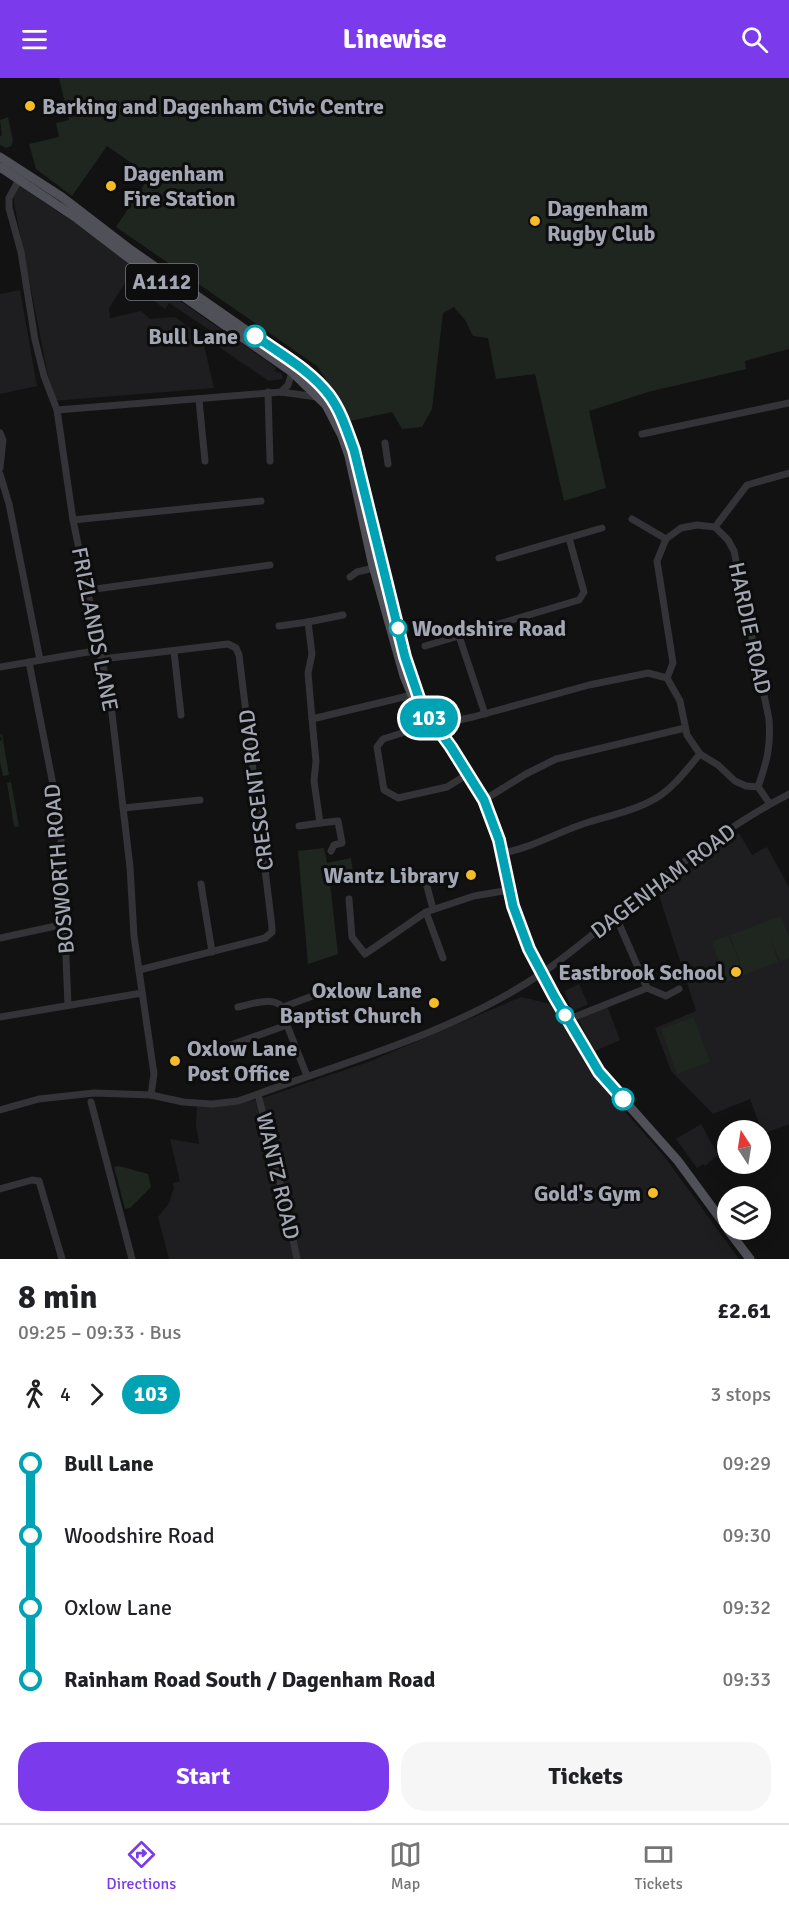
<!DOCTYPE html>
<html lang="en">
<head>
<meta charset="utf-8">
<style>
  :root { --surface:#fff; --page:#f6f6f6; --text:#202124; --muted:#757577; --line:#e0e0e0; --accent:#7c3aed }
  body { margin:0; font-family:Signika,sans-serif; background:var(--page); color:var(--text); height:100vh; display:flex; flex-direction:column; font-size:22px; white-space:nowrap }
  * { box-sizing:border-box; margin:0 }
  p { font-size:20px; color:var(--muted) }
  .icon { flex:none; width:33px; height:33px; fill:none; stroke:currentColor; stroke-width:2; stroke-linecap:round; stroke-linejoin:round }
  .map { position:relative; height:1181px; overflow:hidden }
  .details { display:flex; flex-direction:column; background:var(--surface); flex:1 }
  .details>* { flex:none }
  .badge { padding:0 12px; border-radius:20px; font-size:21px; line-height:39px }
  .needle { width:39px; rotate:348deg }
  .controls { position:absolute; left:717px; top:1042px; display:grid; gap:12px }
  .controls a { display:grid; place-items:center; width:54px; height:54px; border-radius:50%; background:var(--surface); box-shadow:0 3px 15px #0003; font-size:30px }
  .map>.badge { position:absolute; translate:-50% -50%; box-shadow:0 0 0 3px #fff }
  .legs { display:flex; align-items:center; gap:9px; height:66px; padding:0 18px; font-size:20px }
  .legs p { margin-inline-start:auto }
  .head { display:flex; align-items:center; justify-content:space-between; height:102px; padding:0 18px }
  h1 { font-size:33px; font-weight:800; line-height:45px }
  .cta { display:flex; gap:12px; margin-top:auto; padding:12px 18px }
  .cta a { flex:1; height:69px; border-radius:24px; background:var(--accent); color:#fff; font-size:24px; font-weight:800; line-height:69px; text-align:center }
  .cta a+a { background:var(--page); color:var(--text) }
  ul { padding:0 18px; list-style:none }
  li { display:flex; align-items:center; gap:21px; height:72px; font-size:22px }
  li i { display:grid; place-items:center; width:9px; height:100%; margin:0 8px; background:currentColor }
  li i::after { content:''; width:15px; height:15px; margin:-8px; border:4px solid; border-radius:50%; background:var(--surface) }
  li p { margin-inline-start:auto }
  li:first-child i { background:linear-gradient(#0000 50%,currentColor 0) }
  li:last-child i { background:linear-gradient(currentColor 50%,#0000 0) }
  header { display:flex; justify-content:space-between; align-items:center; height:78px; padding:0 18px; background:var(--accent); color:#fff; font-size:27px; font-weight:800 }
  .tabs { display:flex; justify-content:space-around; align-items:center; height:84px; border-top:2px solid var(--line); background:var(--surface); font-size:16px; color:var(--muted) }
  .tabs a { display:grid; justify-items:center; gap:3px }
  .tabs .selected { color:var(--accent) }
  .map>svg:first-child { display:block }
  .built { fill:#1e1e20 }
  .green { fill:#1e261f }
  .lines { fill:none; stroke-linecap:round; stroke-linejoin:round }
  .minor { stroke:#333338; stroke-width:7 }
  .major { stroke:#4f5058; stroke-width:9 }
  .line-1-casing { stroke:#fff; stroke-width:14 }
  .line-1 { stroke:#00a3b4; stroke-width:9 }
  .poi-dot { fill:#f5bc29; stroke:#0d0d0e; stroke-width:2 }
  .stop-1-dot { fill:#fff; stroke:#00a3b4; stroke-width:3 }
  .labels { text-anchor:middle; dominant-baseline:central; stroke-width:6; stroke-linejoin:round; paint-order:stroke }
  .shield { fill:#0d0d0e; stroke:#767982; stroke-width:1.5 }
  .shield-label { font-size:21px; font-weight:bold; fill:#a3a7b4 }
  .poi-label { font-size:22px; font-weight:bold; fill:#a3a7b4; stroke:#0d0d0e; text-anchor:start }
  .stop-label { font-size:22px; font-weight:bold; fill:#a3a7b4; stroke:#0d0d0e; text-anchor:end }
  .street-label { font-size:22px; fill:#a3a7b4; stroke:#0d0d0e }
</style>
</head>
<body>
<header><svg class="icon" aria-label="menu" viewBox="0 0 24 24"><path d="M4 6h16M4 12h16M4 18h16"/></svg>Linewise<svg class="icon" aria-label="search" viewBox="0 0 24 24"><circle cx="10" cy="10" r="6"/><path d="M15 15l6 6"/></svg></header>
<div class="map">
<svg width="789" height="1181" viewBox="0 0 789 1181">
  <rect width="100%" height="100%" fill="#121213"/>
  <g class="built">
    <path d="M22 106 39 121 137 186 109 230 110 240 141 233 150 241 175 239 202 259 214 310 53 323 15 130 13 113Z"/>
    <path d="M147 200 267 283 276 290 274 293 281 295 283 299 282 301 269 303 210 263 214 255 169 225 165 231 139 212Z"/>
    <path d="M20 212 37 308 0 316V216Z"/>
    <path d="M739 755 752 777 767 769 789 809V1046L763 1056 750 1021 713 1036 671 993 655 950 696 933 658 814Z"/>
    <path d="M579 906 588 926 573 933 564 913Z"/>
    <path d="M521 919 550 926 598 1003 664 1078 739 1181H169L158 1139 169 1125 174 1110 173 1105 180 1103 170 1061 199 1066 196 1046 197 1028 257 1022 371 983Z"/>
    <path d="M606 925 620 962 595 973 590 966 577 937Z"/>
    <path d="M701 1046 718 1077 705 1088 703 1086 697 1090 676 1061Z"/>
  </g>
  <g class="green">
    <path d="M59 0H789V271L745 283 746 291 648 314 589 333 606 410 564 423 535 296 496 301 488 260 473 258 465 242 454 229 443 235 432 331 422 349 402 351 392 334 350 343 341 324 317 288 116 149 150 98 107 68 72 118 36 91 29 66 59 59 56 45 69 42Z"/>
    <path d="M8 39 13 63 11 68 6 70 0 67V58L2 57 0 42Z"/>
    <path d="M2 656 9 697 3 698 0 683V663L2 662 0 657Z"/>
    <path d="M11 704 19 748 16 749 14 748 7 705Z"/>
    <path d="M324 770 327 785 351 780 354 802 330 805 338 876 308 886 298 773Z"/>
    <path d="M781 838 789 859V880L780 883 771 862 778 884 726 904 712 864 728 857 743 893 730 857Z"/>
    <path d="M694 939 710 984 677 996 661 951Z"/>
    <path d="M119 1088 148 1096 151 1109 130 1130 125 1131 114 1089Z"/>
  </g>
  <g class="lines">
    <g class="minor">
      <path d="M21 98 9 120V130L21 174 35 262 44 298 57 332 73 442 111 627 130 789 134 858 154 996 151 1017"/>
      <path d="M268 314 270 383"/>
      <path d="M281 314 288 307 292 294"/>
      <path d="M199 322 205 383"/>
      <path d="M57 332 281 314 317 319"/>
      <path d="M0 355 3 362 0 390"/>
      <path d="M642 356 789 325"/>
      <path d="M385 365 388 386"/>
      <path d="M0 396 9 426 40 582"/>
      <path d="M632 441 666 461"/>
      <path d="M73 442 261 423"/>
      <path d="M715 449 747 407 789 395"/>
      <path d="M499 480 602 450"/>
      <path d="M350 499 357 494 374 490"/>
      <path d="M88 512 270 487"/>
      <path d="M308 544 343 537"/>
      <path d="M279 548 308 544 312 576 308 595 312 641"/>
      <path d="M459 558 485 636"/>
      <path d="M425 568 579 522 584 514 569 460"/>
      <path d="M174 573 181 637"/>
      <path d="M102 581 228 566 236 570 239 577 272 849V854L265 860 139 892"/>
      <path d="M29 584 57 727 61 762 68 927"/>
      <path d="M0 589 100 572"/>
      <path d="M667 600 673 585 657 483 666 461 681 450 697 447 715 449 728 462 734 473 769 641C771 669 767 683 758 709"/>
      <path d="M431 642 415 651 383 661 377 669 384 712 398 720 447 709 468 696"/>
      <path d="M436 649 444 645 473 639 589 607 648 595 667 600 680 623 687 657 700 676 718 687 735 703 746 708 758 709 770 726"/>
      <path d="M484 722 526 696 556 681 685 650"/>
      <path d="M124 730 200 722"/>
      <path d="M299 748 320 745"/>
      <path d="M331 773 334 767 342 765 338 743 320 745 314 703 316 683 312 641 412 617"/>
      <path d="M502 775C533 770 559 753 589 744 612 737 637 732 658 719 675 708 687 691 700 676"/>
      <path d="M425 801 433 831"/>
      <path d="M201 806 212 874"/>
      <path d="M349 821 352 859 365 876 426 834 474 818 510 812"/>
      <path d="M426 834 443 880"/>
      <path d="M0 860 65 846"/>
      <path d="M647 910 666 918 679 911"/>
      <path d="M238 929C253 926 271 918 283 929"/>
      <path d="M283 929 287 947 307 998"/>
      <path d="M283 929 334 910"/>
      <path d="M0 939 142 915"/>
      <path d="M567 942 647 910 620 848 613 840"/>
      <path d="M225 969 287 947"/>
      <path d="M258 1016 288 1137 297 1181"/>
      <path d="M91 1024 132 1181"/>
      <path d="M0 1032 39 1021 94 1015 151 1017 183 1024 212 1026 238 1023 258 1016C354 981 457 953 542 895 579 870 611 840 646 813 691 778 738 742 789 716"/>
      <path d="M0 1111 32 1102 39 1103 62 1181"/>
    </g>
    <g class="major">
      <path d="M0 79 62 119 131 172 299 289 329 317 343 344 354 372 405 579 421 624"/>
      <path d="M0 89 75 139 134 184 292 294 326 327 342 358 349 378 372 484 404 598 412 617 451 669 484 722 499 762 513 828 526 865 553 918 599 994 678 1083 728 1151"/>
      <path d="M728 1152 750 1181"/>
    </g>
  </g>
  <g class="lines">
    <g class="line-1-casing">
      <path id="line-1" d="M255 258C280 276 310 292 329 317 341 333 347 353 354 372L405 579 422 629 451 669 484 722 499 762 513 828 529 871 554 918 599 994 623 1021"/>
    </g>
    <use href="#line-1" class="line-1"/>
  </g>
  <g class="poi-dot">
    <circle cx="30" cy="28" r="6"/>
    <circle cx="111" cy="108" r="6"/>
    <circle cx="535" cy="143" r="6"/>
    <circle cx="471" cy="797" r="6"/>
    <circle cx="736" cy="894" r="6"/>
    <circle cx="434" cy="925" r="6"/>
    <circle cx="175" cy="983" r="6"/>
    <circle cx="653" cy="1115" r="6"/>
  </g>
  <g class="stop-1-dot">
    <circle cx="255" cy="258" r="10"/>
    <circle cx="398" cy="550" r="8"/>
    <circle cx="565" cy="937" r="8"/>
    <circle cx="623" cy="1021" r="10"/>
  </g>
  <g class="labels">
    <rect class="shield" x="126" y="186" width="72" height="36" rx="4.5"/>
    <g class="shield-label">
      <text x="162" y="204">A1112</text>
    </g>
    <g class="poi-label">
      <text x="42" y="28">Barking and Dagenham Civic Centre</text>
      <text x="123" y="95">Dagenham<tspan x="123" dy="25">Fire Station</tspan></text>
      <text x="547" y="130">Dagenham<tspan x="547" dy="25">Rugby Club</tspan></text>
      <text x="459" y="797" text-anchor="end">Wantz Library</text>
      <text x="724" y="894" text-anchor="end">Eastbrook School</text>
      <text x="422" y="912" text-anchor="end">Oxlow Lane<tspan x="422" dy="25">Baptist Church</tspan></text>
      <text x="187" y="970">Oxlow Lane<tspan x="187" dy="25">Post Office</tspan></text>
      <text x="641" y="1115" text-anchor="end">Gold's Gym</text>
    </g>
    <g class="stop-label">
      <text x="238" y="258">Bull Lane</text>
      <text x="412" y="550" text-anchor="start">Woodshire Road</text>
    </g>
    <g class="street-label">
      <text transform="translate(750 550) rotate(78)">HARDIE ROAD</text>
      <text transform="translate(95 551) rotate(79)">FRIZLANDS LANE</text>
      <text transform="translate(256 712) rotate(-97)">CRESCENT ROAD</text>
      <text transform="translate(59 791) rotate(-95)">BOSWORTH ROAD</text>
      <text transform="translate(663 803) rotate(-37)">DAGENHAM ROAD</text>
      <text transform="translate(278 1098) rotate(77)">WANTZ ROAD</text>
    </g>
  </g>
</svg>
<div class="controls">
<a><svg class="needle" viewBox="-14 -14 28 28"><path d="M0-13l5 13h-10z" fill="#e53935"/><path d="M0 13l5-13h-10z" fill="#757577"/></svg></a>
<a><svg class="icon" aria-label="layers" viewBox="0 0 24 24"><path d="M12 4l9 5-9 5-9-5zM3 14l9 5 9-5"/></svg></a>
</div>
<b class="badge" style="left:429px;top:640px;background:#00a3b4;color:#fff">103</b>
</div>
<section class="details">
<div class="head"><div><h1>8 min</h1><p>09:25 – 09:33 · Bus</p></div><b>£2.61</b></div>
<div class="legs"><svg class="icon" aria-label="walk" viewBox="0 0 24 24"><circle cx="13" cy="4" r="2"/><path d="M13 8l-2 6 4 7M11 14l-3 7M7 12l3-4h3l4 4"/></svg>4<svg class="icon" aria-label="forward" viewBox="0 0 24 24"><path d="M9 5l7 7-7 7"/></svg><b class="badge" style="background:#00a3b4;color:#fff">103</b><p>3 stops</p></div>
<ul>
<li><i style="color:#00a3b4"></i><b>Bull Lane</b><p>09:29</p></li>
<li><i style="color:#00a3b4"></i><span>Woodshire Road</span><p>09:30</p></li>
<li><i style="color:#00a3b4"></i><span>Oxlow Lane</span><p>09:32</p></li>
<li><i style="color:#00a3b4"></i><b>Rainham Road South / Dagenham Road</b><p>09:33</p></li>
</ul>
<div class="cta"><a>Start</a><a>Tickets</a></div>
</section>
<nav class="tabs">
<a class="selected"><svg class="icon" aria-label="directions" viewBox="0 0 24 24"><path d="M12 3l9 9-9 9-9-9zM9 14v-3h6M13 9l2 2-2 2"/></svg>Directions</a>
<a><svg class="icon" aria-label="map" viewBox="0 0 24 24"><path d="M3 6l6-2 6 2 6-2v14l-6 2-6-2-6 2zM9 4v14M15 6v14"/></svg>Map</a>
<a><svg class="icon" aria-label="tickets" viewBox="0 0 24 24"><path d="M3 7h18v10H3zM15 7v10"/></svg>Tickets</a>
</nav>
</body>
</html>
